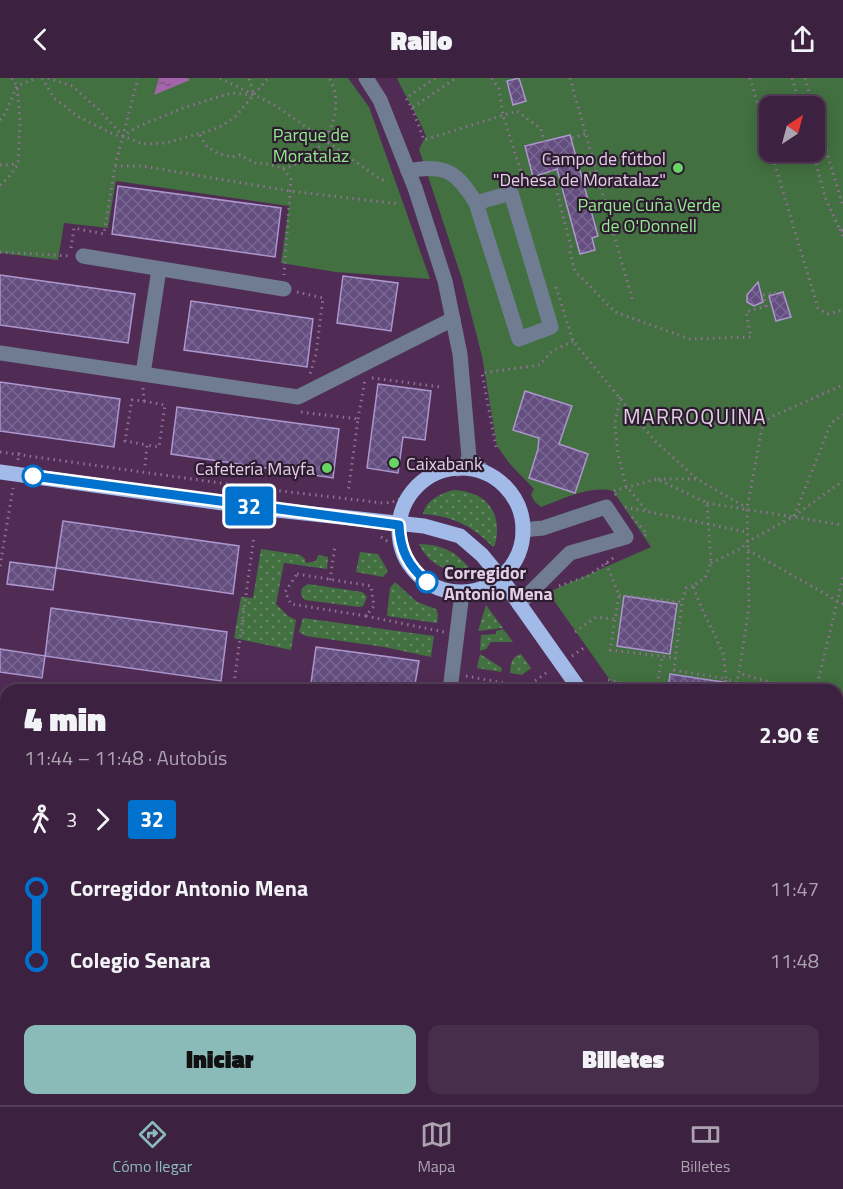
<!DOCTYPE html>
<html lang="es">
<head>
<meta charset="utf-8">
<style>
  :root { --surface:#3c2140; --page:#472e4b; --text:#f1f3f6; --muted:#aca3b1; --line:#553e59; --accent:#8bbbb9 }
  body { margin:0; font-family:"Titillium Web",sans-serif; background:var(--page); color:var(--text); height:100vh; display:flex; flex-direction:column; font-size:22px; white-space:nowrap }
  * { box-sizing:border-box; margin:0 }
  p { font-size:20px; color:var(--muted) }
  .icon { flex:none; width:33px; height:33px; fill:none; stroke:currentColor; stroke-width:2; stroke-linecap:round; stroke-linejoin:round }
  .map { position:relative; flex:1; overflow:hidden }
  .sheet { position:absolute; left:0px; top:606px; width:843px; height:422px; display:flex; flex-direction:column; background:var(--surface); border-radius:18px 18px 0 0; box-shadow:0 3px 15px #0003,0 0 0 2px var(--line) }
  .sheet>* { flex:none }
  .badge { padding:0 12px; border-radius:4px; font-size:21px; line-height:39px }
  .needle { width:39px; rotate:36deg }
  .tools { position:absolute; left:759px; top:18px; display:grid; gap:12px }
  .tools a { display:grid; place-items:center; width:66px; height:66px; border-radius:12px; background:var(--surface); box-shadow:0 3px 15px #0003,0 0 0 2px var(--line); font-size:30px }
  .map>.badge { position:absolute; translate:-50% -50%; box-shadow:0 0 0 3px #fff }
  .legs { display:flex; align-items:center; gap:9px; height:66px; padding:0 24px; font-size:20px }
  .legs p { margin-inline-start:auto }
  .head { display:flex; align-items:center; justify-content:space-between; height:102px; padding:0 24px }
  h1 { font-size:33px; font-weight:800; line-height:45px }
  .action { display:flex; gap:12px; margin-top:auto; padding:12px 24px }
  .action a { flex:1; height:69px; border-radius:12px; background:var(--accent); color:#111; font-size:24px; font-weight:800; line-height:69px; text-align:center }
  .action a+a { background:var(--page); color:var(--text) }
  ul { padding:0 24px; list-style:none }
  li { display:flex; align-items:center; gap:21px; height:72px; font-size:22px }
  li i { display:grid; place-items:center; width:9px; height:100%; margin:0 8px; background:currentColor }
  li i::after { content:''; width:15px; height:15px; margin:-8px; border:4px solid; border-radius:50%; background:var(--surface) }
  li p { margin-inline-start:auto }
  li:first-child i { background:linear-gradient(#0000 50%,currentColor 0) }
  li:last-child i { background:linear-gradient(currentColor 50%,#0000 0) }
  header { display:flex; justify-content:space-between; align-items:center; height:78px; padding:0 24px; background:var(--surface); font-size:27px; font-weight:800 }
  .tab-bar { display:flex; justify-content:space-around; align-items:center; height:84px; border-top:2px solid var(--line); background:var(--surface); font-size:16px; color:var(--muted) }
  .tab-bar a { display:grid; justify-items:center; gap:3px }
  .tab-bar .on { color:var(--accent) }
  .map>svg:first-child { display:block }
  .green { fill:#427040; fill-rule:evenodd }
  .garden { fill:url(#garden-dots) }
  .water { fill:url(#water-ripples) }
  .building { fill:url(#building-cross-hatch); stroke:#ac96cd; stroke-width:1.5 }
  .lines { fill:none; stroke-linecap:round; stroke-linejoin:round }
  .path { stroke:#8f7194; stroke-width:3; stroke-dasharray:1.5 4.5; stroke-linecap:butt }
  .minor { stroke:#707c92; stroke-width:15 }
  .major { stroke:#a2bae7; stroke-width:15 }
  .line-1-casing { stroke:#fff; stroke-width:14 }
  .line-1 { stroke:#0072ce; stroke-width:9 }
  .poi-dot { fill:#68d465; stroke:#2d1c2f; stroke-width:2 }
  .stop-1-dot { fill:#fff; stroke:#0072ce; stroke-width:3 }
  .labels { text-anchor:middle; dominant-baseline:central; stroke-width:4.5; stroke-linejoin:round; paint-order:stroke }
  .park-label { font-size:18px; fill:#92ea8d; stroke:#2d1c2f }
  .poi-label { font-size:18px; fill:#e4cee7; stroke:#2d1c2f; text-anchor:end }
  .stop-label { font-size:18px; font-weight:bold; fill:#e4cee7; stroke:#2d1c2f; text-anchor:start }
  .quarter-label { font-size:21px; letter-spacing:1.5px; fill:#e4cee7; stroke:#2d1c2f }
</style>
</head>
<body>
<header><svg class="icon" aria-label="back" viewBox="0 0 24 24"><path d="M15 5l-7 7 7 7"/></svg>Railo<svg class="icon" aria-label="share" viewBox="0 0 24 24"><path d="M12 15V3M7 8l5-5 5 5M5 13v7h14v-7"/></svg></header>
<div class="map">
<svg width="843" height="1027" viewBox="0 0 843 1027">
  <defs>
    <pattern id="garden-dots" width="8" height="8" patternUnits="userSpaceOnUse" patternTransform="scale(1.5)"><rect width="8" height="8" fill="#427040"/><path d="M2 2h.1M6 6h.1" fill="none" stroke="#668a65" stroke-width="1.8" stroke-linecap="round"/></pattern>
    <pattern id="water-ripples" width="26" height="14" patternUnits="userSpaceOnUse" patternTransform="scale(1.5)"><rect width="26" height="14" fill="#a265aa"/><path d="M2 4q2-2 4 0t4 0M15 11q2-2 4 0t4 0" fill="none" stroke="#815787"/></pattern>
    <pattern id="building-cross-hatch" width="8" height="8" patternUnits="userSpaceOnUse" patternTransform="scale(1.5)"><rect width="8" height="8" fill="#634e7f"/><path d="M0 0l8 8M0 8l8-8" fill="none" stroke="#796691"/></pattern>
  </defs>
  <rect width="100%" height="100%" fill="#502c55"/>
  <g class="green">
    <path d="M0 0H348L369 29 430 201 336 194 281 185 289 128 116 103 108 150 64 145 58 182 0 175Z"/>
    <path d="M397 0H843V783L837 796V612H617L550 517 551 513 651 469 613 413C590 407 563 421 541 429L535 424 531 417 534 411 510 386 497 368 482 278 462 201 419 71 426 58C418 38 406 20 397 0ZM770 28H814V74H770Z"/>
    <path d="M486 1022H732L730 1027H484Z"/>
  </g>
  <g class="garden">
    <path d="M453 412C487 413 503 435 495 467L493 469C473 448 452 438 423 436 426 422 440 416 453 412Z"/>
    <path d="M419 466C441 466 457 474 470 491 448 496 429 487 419 466Z"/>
    <path d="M261 471 300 477 305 481 306 485 316 483 318 477 328 479 327 491 284 485 276 526 288 538 296 542 291 572 234 560 241 519 253 520Z"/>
    <path d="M360 474 378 476 388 493 383 499 356 494Z"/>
    <path d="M395 504 417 524 436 531 438 536 437 545 387 538 390 510Z"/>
    <path d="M308 506 362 514 367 519 363 528 359 529 305 522 301 517 302 510Z"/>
    <path d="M486 527 503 550 478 553Z"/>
    <path d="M303 540 434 558 431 579 384 569 306 558 299 554Z"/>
    <path d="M503 551 513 564H491L486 571 480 573 481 557 496 556V553Z"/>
    <path d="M480 576 502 590 501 594 477 590Z"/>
    <path d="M521 576 531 590 522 597 510 595C511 585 511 579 521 576Z"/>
  </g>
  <path class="water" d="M159 0H187L190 2 154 17Z"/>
  <g class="building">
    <path d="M519 0 526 23 513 27 507 3Z"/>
    <path d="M570 57 598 158 592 160 595 172 580 176 557 91 533 99 525 68Z"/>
    <path d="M118 108 281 130 275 179 112 156Z"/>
    <path d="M0 197 135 216 128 265 0 247Z"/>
    <path d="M343 198 398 205 391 253 337 245Z"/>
    <path d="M758 204 763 224 754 228 747 224V217Z"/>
    <path d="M783 214 791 239 776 243 769 218Z"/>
    <path d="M191 223 313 241 307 289 184 272Z"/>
    <path d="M0 304 120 321 114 369 0 353Z"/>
    <path d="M378 306 431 313 425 362 403 359 398 395 367 390Z"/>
    <path d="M525 313 572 328 559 366 588 376 575 415 529 400 538 371 539 360 513 352Z"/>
    <path d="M177 329 339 351 333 400 171 376Z"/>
    <path d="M63 443 239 468 233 516 56 490Z"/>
    <path d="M10 484 56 490 53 512 7 506Z"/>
    <path d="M624 518 677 526 670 576 617 568Z"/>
    <path d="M51 530 227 554 221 603 45 578 42 600 0 594V571L45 578Z"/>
    <path d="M316 569 419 583 414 612H310Z"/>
    <path d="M670 596 729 605V612H668Z"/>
  </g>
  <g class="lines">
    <g class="path">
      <path d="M42 0 54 20 79 39 115 57 123 58 143 66 166 65 218 50 235 39 268 0"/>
      <path d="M48 0 72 8 98 31 123 58 137 49 183 30 231 15 254 17 249 0"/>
      <path d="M220 0 273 26 382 102 388 100"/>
      <path d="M435 0 406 20 412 30 456 0"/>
      <path d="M492 0 499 11 503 37 526 110"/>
      <path d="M570 0 633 224"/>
      <path d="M750 0 770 67"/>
      <path d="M792 0 800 28"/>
      <path d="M805 0 813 28"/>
      <path d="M412 30 424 62 517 33 541 51 571 169 570 175 575 193 615 234 690 261 751 259 746 234 766 228 763 217 776 215"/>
      <path d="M814 32 843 128"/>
      <path d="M0 42 5 36 17 8 36 0"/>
      <path d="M200 57 207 69 217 75 231 79 240 77 257 86 263 85 283 90 291 101 284 197"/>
      <path d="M572 60 585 56"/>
      <path d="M771 74 818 230 827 236 843 232"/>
      <path d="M813 74 825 119 839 150 843 153"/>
      <path d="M0 87 18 86"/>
      <path d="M115 88H142L290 113 400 126"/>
      <path d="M283 90C320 85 350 34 329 0"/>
      <path d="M555 106 596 93"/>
      <path d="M0 107 8 100 18 86 20 44 17 8 12 0"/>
      <path d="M840 151 843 159"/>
      <path d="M71 170 74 150 104 156 115 88 138 0"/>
      <path d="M0 174 70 178"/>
      <path d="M556 209 573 263 655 363 697 401 747 430"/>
      <path d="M297 214 323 220 316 276 310 296"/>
      <path d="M372 300 441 309"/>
      <path d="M143 310 144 323 132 322 125 363 147 367 145 388"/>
      <path d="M620 319 615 347 618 376 626 408 648 434"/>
      <path d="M144 323 165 327 159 369 147 367"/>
      <path d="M301 334 358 341 348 415"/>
      <path d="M358 341 365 302"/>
      <path d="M496 369 482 295 540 287 552 273 573 263"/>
      <path d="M0 374 256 410 383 425C409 424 406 410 424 397 430 392 439 389 446 386"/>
      <path d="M18 382 20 371"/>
      <path d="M658 401H697"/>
      <path d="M616 417 613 413 657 401 707 425 711 485 705 500 693 508 702 531 723 575 726 601 759 612"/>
      <path d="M707 425 843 447"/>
      <path d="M625 429 747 454"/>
      <path d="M794 438 831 345 843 337"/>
      <path d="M632 439 647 456 641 460"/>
      <path d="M381 459 390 465"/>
      <path d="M748 472 843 526"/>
      <path d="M606 485 619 517 610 572 676 580"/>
      <path d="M711 485 742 470 747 464 794 438 843 403"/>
      <path d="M0 488 13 410"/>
      <path d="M297 496 371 508 374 528 366 538 291 526 285 514Z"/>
      <path d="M330 502 335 468"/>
      <path d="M559 508 588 498 616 478"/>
      <path d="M693 508 686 510 682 524 674 592 726 601 725 612"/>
      <path d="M619 517 682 524"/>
      <path d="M366 538 444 554"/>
      <path d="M575 554 596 539 614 541"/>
      <path d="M572 578 585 569"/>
      <path d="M466 598 526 609 549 593"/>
      <path d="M608 602 652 612"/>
      <path d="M233 612 254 458"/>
      <path d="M656 612 662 579"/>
      <path d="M735 612 739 595"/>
      <path d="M796 612 739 595 749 529 747 430 763 345 771 339 843 307"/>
      <path d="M816 612 843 499"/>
      <path d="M837 624 843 626"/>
      <path d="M837 636 843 637"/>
      <path d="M837 676 843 666"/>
      <path d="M837 731 843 732"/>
      <path d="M0 907 3 900H6"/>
      <path d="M0 1026 4 1027"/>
      <path d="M481 1027 482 1022"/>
      <path d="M561 1027 564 1022"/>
      <path d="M691 1027 696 1022"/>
    </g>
    <g class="minor">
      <path d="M366 0 380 22 415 110 445 203 460 276 469 379 485 395"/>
      <path d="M408 93C445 85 457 94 476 125L519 261 551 249 511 115 476 125"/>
      <path d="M83 178 284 211"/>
      <path d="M0 275 298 319 453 241"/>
      <path d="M143 296 159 191"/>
      <path d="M458 391 466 386 469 379"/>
      <path d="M519 526 570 475 626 459 606 429 543 450 523 452"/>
      <path d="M450 612 462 515"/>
      <path d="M837 837 843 826"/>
      <path d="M789 1022 793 1027"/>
      <path d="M120 1027 121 1022"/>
      <path d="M361 1027 362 1022"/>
      <path d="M758 1027 763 1022"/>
    </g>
    <g class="major">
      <circle cx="461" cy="452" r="62"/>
      <path d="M0 394 258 430 424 448 460 458 482 477 501 500 580 612"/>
      <path d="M837 943 843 951"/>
      <path d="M837 1008 843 1016"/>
    </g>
  </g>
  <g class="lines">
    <g class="line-1-casing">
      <path id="line-1" d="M33 398 399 447C400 472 408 488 427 504"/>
    </g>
    <use href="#line-1" class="line-1"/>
  </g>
  <g class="poi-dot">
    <circle cx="678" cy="90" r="6"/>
    <circle cx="394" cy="385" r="6"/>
    <circle cx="327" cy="390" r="6"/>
  </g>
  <g class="stop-1-dot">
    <circle cx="33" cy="398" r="10"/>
    <circle cx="427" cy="504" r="10"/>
  </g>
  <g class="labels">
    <g class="park-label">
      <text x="311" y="56">Parque de<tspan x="311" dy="21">Moratalaz</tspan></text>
      <text x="649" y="126">Parque Cuña Verde<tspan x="649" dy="21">de O'Donnell</tspan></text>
    </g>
    <g class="poi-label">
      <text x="666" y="80">Campo de fútbol<tspan x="666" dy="21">"Dehesa de Moratalaz"</tspan></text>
      <text x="406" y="385" text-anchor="start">Caixabank</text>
      <text x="315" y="390">Cafetería Mayfa</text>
    </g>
    <g class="stop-label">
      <text x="444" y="494">Corregidor<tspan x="444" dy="21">Antonio Mena</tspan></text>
    </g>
    <g class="quarter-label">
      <text x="695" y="338">MARROQUINA</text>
    </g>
  </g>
</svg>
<div class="tools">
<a><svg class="needle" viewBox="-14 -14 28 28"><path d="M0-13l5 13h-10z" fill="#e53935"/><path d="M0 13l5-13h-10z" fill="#aca3b1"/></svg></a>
</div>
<b class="badge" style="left:249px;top:428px;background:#0072ce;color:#fff">32</b>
<section class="sheet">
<div class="head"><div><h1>4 min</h1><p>11:44 – 11:48 · Autobús</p></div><b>2.90 €</b></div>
<div class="legs"><svg class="icon" aria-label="walk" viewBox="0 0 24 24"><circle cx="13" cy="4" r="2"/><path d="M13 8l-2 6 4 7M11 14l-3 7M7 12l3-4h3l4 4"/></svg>3<svg class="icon" aria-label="forward" viewBox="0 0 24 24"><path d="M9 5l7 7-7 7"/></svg><b class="badge" style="background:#0072ce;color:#fff">32</b></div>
<ul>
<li><i style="color:#0072ce"></i><b>Corregidor Antonio Mena</b><p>11:47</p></li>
<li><i style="color:#0072ce"></i><b>Colegio Senara</b><p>11:48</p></li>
</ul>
<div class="action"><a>Iniciar</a><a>Billetes</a></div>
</section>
</div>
<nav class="tab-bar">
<a class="on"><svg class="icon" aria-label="directions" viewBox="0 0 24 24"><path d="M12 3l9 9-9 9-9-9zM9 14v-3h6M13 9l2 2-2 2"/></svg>Cómo llegar</a>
<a><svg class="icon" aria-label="map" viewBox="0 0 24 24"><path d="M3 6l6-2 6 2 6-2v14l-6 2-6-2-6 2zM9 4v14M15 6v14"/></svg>Mapa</a>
<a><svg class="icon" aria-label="tickets" viewBox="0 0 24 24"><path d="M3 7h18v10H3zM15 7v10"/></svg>Billetes</a>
</nav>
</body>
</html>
